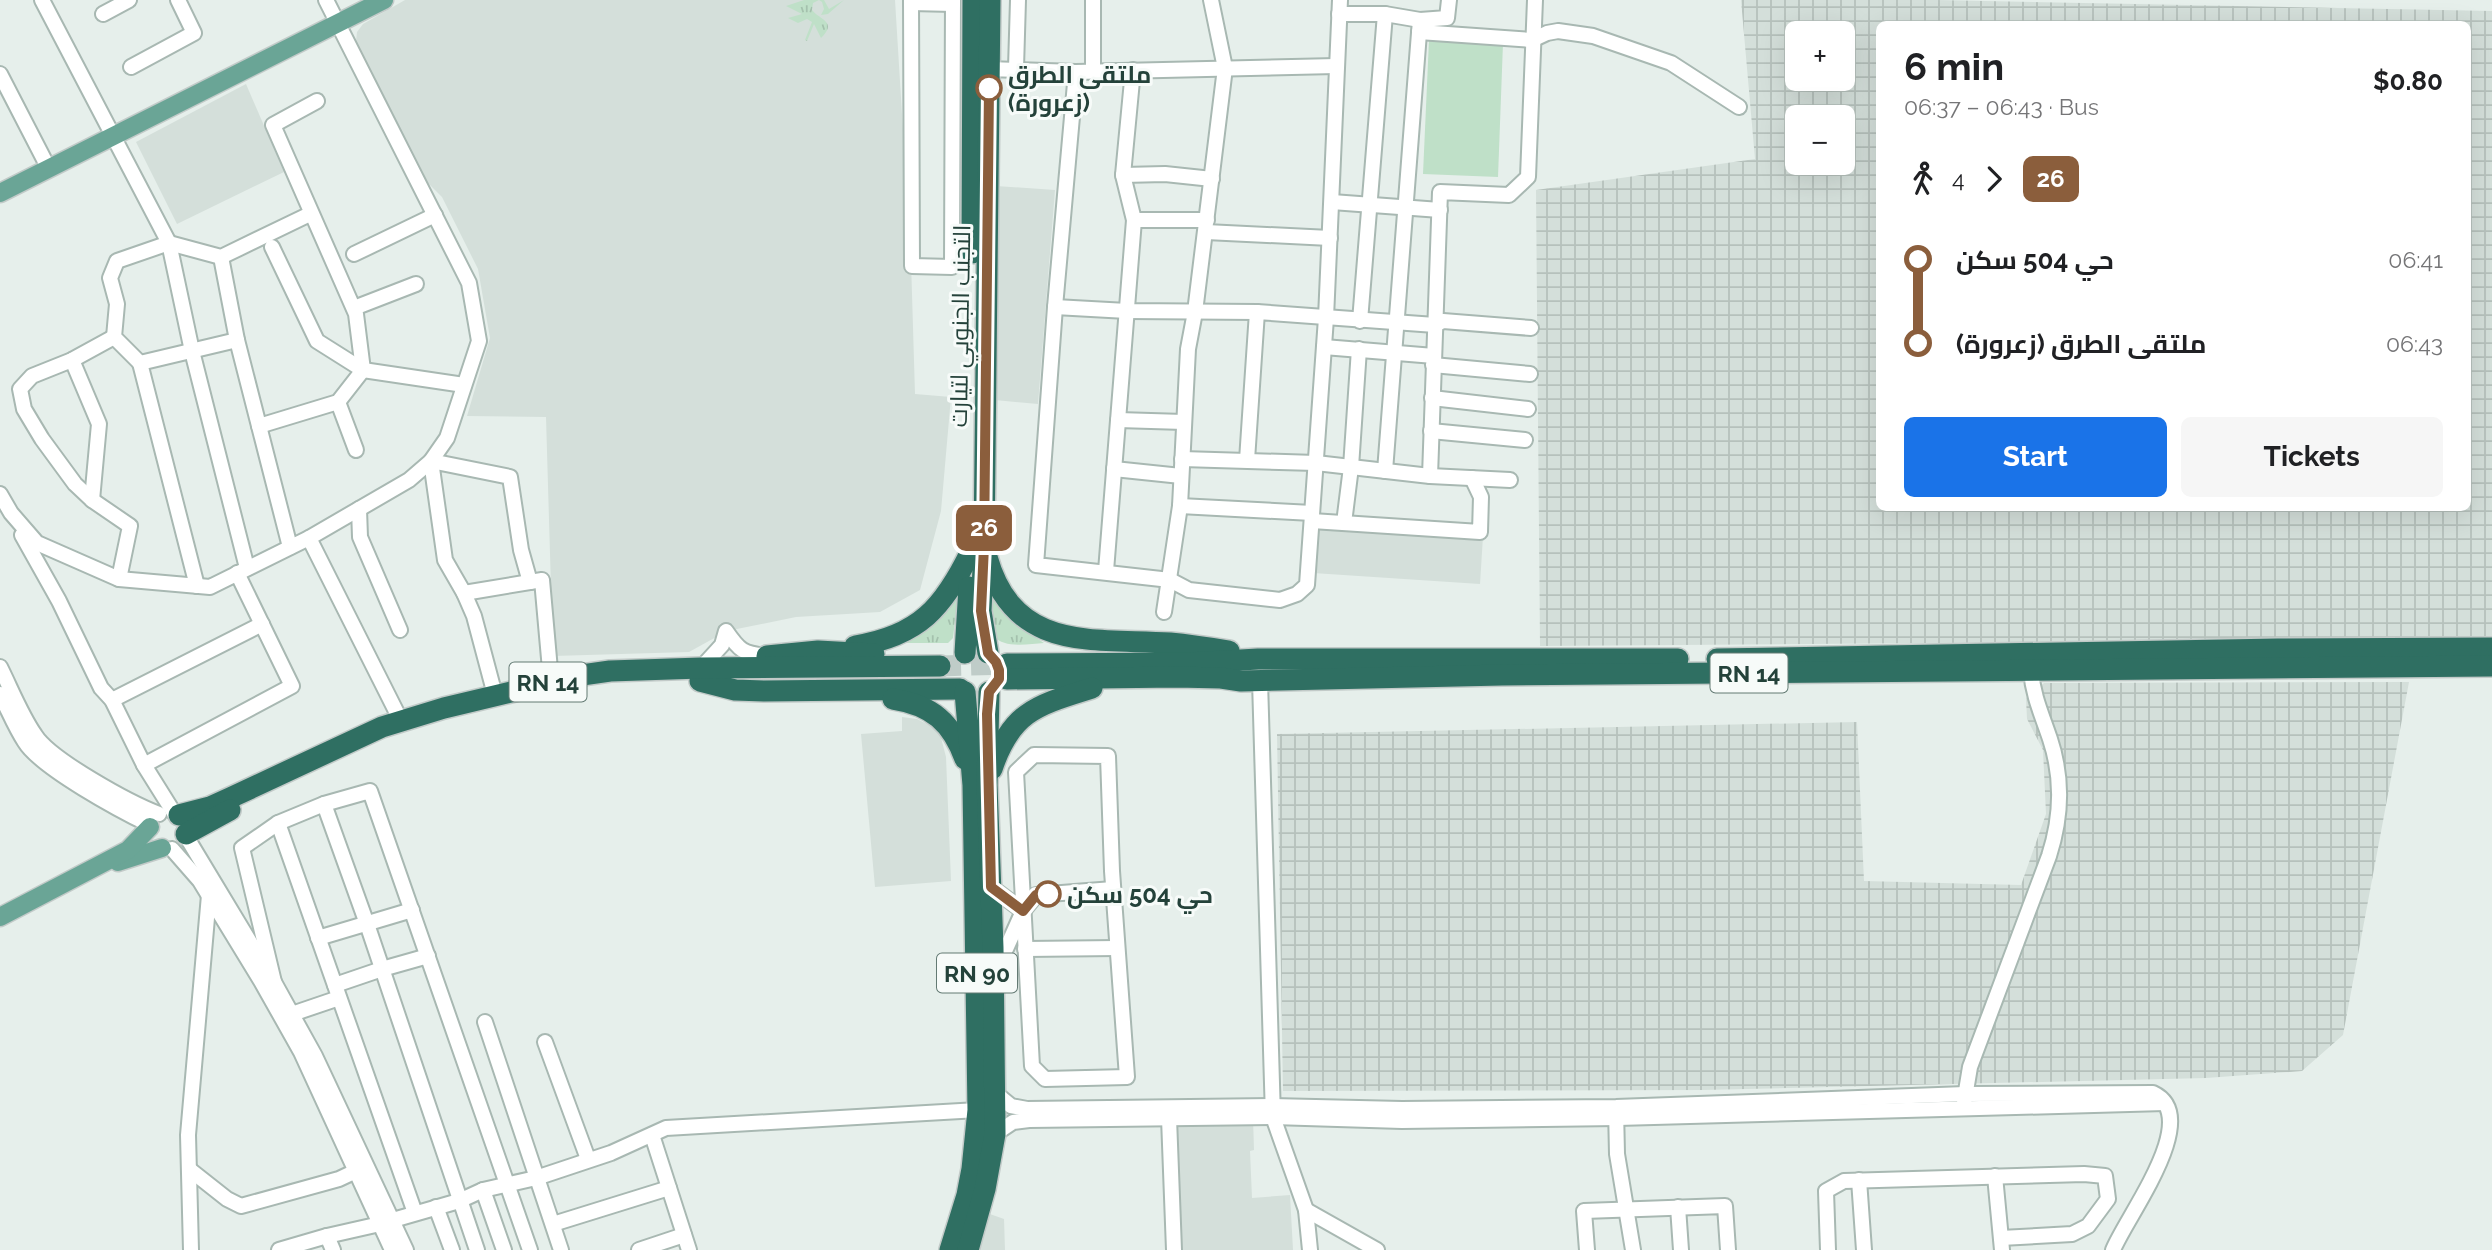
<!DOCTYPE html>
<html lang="en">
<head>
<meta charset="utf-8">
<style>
  :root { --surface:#fff; --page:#f6f6f6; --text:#202124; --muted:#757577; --accent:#1a73e8 }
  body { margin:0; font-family:Raleway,Cairo,sans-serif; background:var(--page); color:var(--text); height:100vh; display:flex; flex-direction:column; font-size:26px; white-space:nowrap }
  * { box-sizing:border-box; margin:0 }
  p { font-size:23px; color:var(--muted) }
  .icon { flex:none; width:38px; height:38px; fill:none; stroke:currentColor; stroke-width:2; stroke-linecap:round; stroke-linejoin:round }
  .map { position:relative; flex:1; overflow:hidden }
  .sheet { position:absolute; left:1876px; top:21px; width:595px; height:490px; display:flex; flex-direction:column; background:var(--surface); border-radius:10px; box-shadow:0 7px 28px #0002 }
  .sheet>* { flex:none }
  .badge { padding:0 14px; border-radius:10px; font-size:24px; line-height:46px }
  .tools { position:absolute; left:1785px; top:21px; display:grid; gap:14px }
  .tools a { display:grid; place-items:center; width:70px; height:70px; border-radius:10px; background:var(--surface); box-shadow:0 7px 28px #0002; font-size:35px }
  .map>.badge { position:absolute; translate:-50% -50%; box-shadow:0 0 0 4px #fff }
  .legs { display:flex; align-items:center; gap:10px; height:77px; padding:0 28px; font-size:23px }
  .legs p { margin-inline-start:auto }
  .summary { display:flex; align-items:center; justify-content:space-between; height:119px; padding:0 28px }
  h1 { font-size:38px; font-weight:700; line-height:52px }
  .primary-button { display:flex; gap:14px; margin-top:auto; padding:14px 28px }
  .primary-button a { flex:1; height:80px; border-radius:10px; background:var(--accent); color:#fff; font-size:28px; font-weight:700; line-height:80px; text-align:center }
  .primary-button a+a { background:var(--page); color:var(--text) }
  ul { padding:0 28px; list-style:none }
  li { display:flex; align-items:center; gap:24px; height:84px; font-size:26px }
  li i { display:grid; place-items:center; width:10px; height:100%; margin:0 9px; background:currentColor }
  li i::after { content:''; width:18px; height:18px; margin:-9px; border:5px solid; border-radius:50%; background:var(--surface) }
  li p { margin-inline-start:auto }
  li:first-child i { background:linear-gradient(#0000 50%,currentColor 0) }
  li:last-child i { background:linear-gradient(currentColor 50%,#0000 0) }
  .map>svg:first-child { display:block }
  .built { fill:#d4dfda }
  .industrial { fill:url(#industrial-grid); fill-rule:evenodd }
  .grass { fill:url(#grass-tufts) }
  .pitch { fill:#bfe0c8 }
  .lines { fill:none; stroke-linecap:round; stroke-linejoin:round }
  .highway-tunnel { stroke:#bfccc8; stroke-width:21; stroke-dasharray:21 10; stroke-linecap:butt }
  .minor-casing { stroke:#a8b8b2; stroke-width:18 }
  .major-casing { stroke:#c2cac8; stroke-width:21 }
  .highway-casing { stroke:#c2cac8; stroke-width:24 }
  .minor { stroke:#fff; stroke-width:14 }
  .major { stroke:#6aa596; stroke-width:18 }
  .highway { stroke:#2f6f62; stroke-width:21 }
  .line-1-casing { stroke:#fff; stroke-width:16 }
  .line-1 { stroke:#8b5e3c; stroke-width:10 }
  .stop-1-dot { fill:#fff; stroke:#8b5e3c; stroke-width:3.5 }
  .labels { text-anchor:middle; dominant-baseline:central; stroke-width:6; stroke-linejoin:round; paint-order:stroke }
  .shield { fill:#f7fbf9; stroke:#637a73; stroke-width:2 }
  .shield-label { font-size:23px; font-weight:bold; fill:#24423a }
  .stop-label { font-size:24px; font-weight:bold; fill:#24423a; stroke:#f7fbf9; text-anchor:start }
  .street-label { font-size:24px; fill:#24423a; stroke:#f7fbf9 }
</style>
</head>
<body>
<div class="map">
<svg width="2492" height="1250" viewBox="0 0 2492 1250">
  <defs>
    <pattern id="industrial-grid" width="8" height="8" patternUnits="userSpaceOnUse" patternTransform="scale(1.75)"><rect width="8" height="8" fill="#d4dfda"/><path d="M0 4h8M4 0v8" fill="none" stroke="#b6c1bc"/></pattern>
    <pattern id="grass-tufts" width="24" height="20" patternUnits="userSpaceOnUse" patternTransform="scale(1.75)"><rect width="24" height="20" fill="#bfe0c8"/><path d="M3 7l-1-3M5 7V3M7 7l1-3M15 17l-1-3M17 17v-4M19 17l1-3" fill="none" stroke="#a4c1ad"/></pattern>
  </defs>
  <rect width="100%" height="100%" fill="#e6efeb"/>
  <g class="built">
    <path d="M405 0H895L911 261 915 394 951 397 941 511 920 590 880 612 796 617 727 631 689 652 553 656 546 417 467 416 490 338 478 269 442 197 428 183 356 41 357 32 363 24Z"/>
    <path d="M246 84 284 172 177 224 136 142Z"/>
    <path d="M996 186 1055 190 1038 404 995 400Z"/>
    <path d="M1317 525 1483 536 1480 584 1313 573Z"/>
    <path d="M902 717 917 719 939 730 946 757 951 881 875 887 861 734 902 731Z"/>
    <path d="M1253 1118 1254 1150 1250 1151 1252 1198 1290 1195 1293 1250H1179L1173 1122Z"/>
    <path d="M987 1213 1004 1219 1005 1250H974Z"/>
  </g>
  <g class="industrial">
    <path d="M1741 0H1937L2492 11V639L1540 646 1536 190 1755 159ZM1880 24H2468V508H1880ZM1797 33H1843V79H1797ZM1797 117H1843V163H1797Z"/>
    <path d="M2409 682 2343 1035 2302 1071 2206 1078 1703 1090 1283 1091 1277 734 1857 722 1864 881 2021 885 2046 814 2043 750 2027 719 2026 698 2044 683Z"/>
  </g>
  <g class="grass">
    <path d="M804 0H824L829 9 844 0 828 14 821 15 824 9 822 2 819 0 813 3 812 10C820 20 838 22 821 38L814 24 807 41 805 40 812 22 807 19 798 23 788 18 802 14 786 6Z"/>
    <path d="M958 593 953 638 948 643H905L936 621Z"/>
    <path d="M989 595 1017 625 1044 643C1029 644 1004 649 994 636Z"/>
  </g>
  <path class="pitch" d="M1429 40 1503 43 1498 177 1423 174Z"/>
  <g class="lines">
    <path class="highway-tunnel" d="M940 666 1007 664"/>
    <g class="minor-casing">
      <g id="minor">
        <path d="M42 0 169 243 192 351 247 568"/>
        <path d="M911 0 912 266 952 267 953 0"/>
        <path d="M911 3 953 4"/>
        <path d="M103 14 129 0"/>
        <path d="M1339 14H1385L1420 20"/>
        <path d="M1419 32 1532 40 1547 33 1558 31 1593 36 1671 63 1739 107"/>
        <path d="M131 67 194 33 178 0"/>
        <path d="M1016 68 1018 0"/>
        <path d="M988 69 1076 72 1336 66"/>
        <path d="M1093 71V0"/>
        <path d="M1076 72 1055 307 1036 565 1170 580 1189 590 1280 600 1297 594 1307 585 1326 318 1340 0"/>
        <path d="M0 74 49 169"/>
        <path d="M1123 175 1165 174 1212 179"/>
        <path d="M1332 202 1440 210"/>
        <path d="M1134 220H1207"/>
        <path d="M1206 232 1330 238"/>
        <path d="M272 247 317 341 363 370 464 385"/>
        <path d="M354 254 435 215"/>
        <path d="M221 257 237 340 290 547"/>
        <path d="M1055 307 1127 311 1257 312"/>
        <path d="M354 308 416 284"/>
        <path d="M1360 321 1385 14"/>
        <path d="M114 337 72 360 32 376 20 389 24 409 42 439 75 484 92 500 130 526 119 579"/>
        <path d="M237 340 140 363 114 337 117 304 110 278 117 261 169 243 221 257 310 214"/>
        <path d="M1324 347 1434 356"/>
        <path d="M72 360 99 424 92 500"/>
        <path d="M140 363 197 586"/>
        <path d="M1433 365 1530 374"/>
        <path d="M1432 398 1528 409"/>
        <path d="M338 402 356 450"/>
        <path d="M1118 420 1184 422"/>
        <path d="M259 426 338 402 363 370 356 314 273 125 317 101"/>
        <path d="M1431 431 1525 440"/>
        <path d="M1182 459 1316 463 1430 476 1510 480"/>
        <path d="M1247 460 1257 312 1435 325 1443 321 1531 328"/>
        <path d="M1114 469 1181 476"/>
        <path d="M1385 471 1420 20 1447 18 1449 0"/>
        <path d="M1430 476 1440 192 1509 195 1528 177 1535 0"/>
        <path d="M0 494 11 513 37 543 119 579 210 587 309 538 409 480 431 461 447 438 479 341 469 283 326 0"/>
        <path d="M1180 506 1312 513"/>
        <path d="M359 509 360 537 400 630"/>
        <path d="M1312 521 1480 532 1481 497 1472 478"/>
        <path d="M1344 523 1351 467 1359 349"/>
        <path d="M22 535 59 601 101 688 112 700 144 765 174 813"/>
        <path d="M309 538 401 721"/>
        <path d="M1106 571 1134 220 1123 175 1133 70"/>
        <path d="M464 593 542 580 551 681"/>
        <path d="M1164 612 1180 506 1188 349 1195 312 1225 68 1211 0"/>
        <path d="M0 667C11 689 21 715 35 735 51 760 130 803 159 814"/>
        <path d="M701 668 722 645 726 631C739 650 743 654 767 656"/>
        <path d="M1260 681 1273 1117 1306 1210 1310 1250"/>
        <path d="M0 694C8 709 15 727 25 742 41 768 121 811 150 825"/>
        <path d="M495 695 474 616 464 593 445 560 431 461 510 477 521 550 530 582"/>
        <path d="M112 700 262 624"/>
        <path d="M1034 755 1108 756 1112 871 1127 1077 1045 1079 1032 1066 1016 772Z"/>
        <path d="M144 765 292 686 237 573"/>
        <path d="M324 804 367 924 477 1250"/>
        <path d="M278 823 415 1213"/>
        <path d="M186 836 274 982 315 1056 406 1250"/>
        <path d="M172 849 200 881 261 981 301 1052 392 1250"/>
        <path d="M991 887 1023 911"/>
        <path d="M318 938 412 910"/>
        <path d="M1025 949 1117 948"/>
        <path d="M997 969 1023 911 1036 895 1113 889"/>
        <path d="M274 982 242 848 278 823 324 804 370 791 530 1250"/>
        <path d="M335 985 382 969 428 956"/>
        <path d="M292 1014 339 998"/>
        <path d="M485 1022 561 1250"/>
        <path d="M545 1042 588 1159"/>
        <path d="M994 1092 1011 1106 1027 1109 1272 1106 1402 1109 1616 1107 1965 1094 2153 1093C2204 1117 2126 1217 2113 1250"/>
        <path d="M1964 1103 1970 1067 2049 856C2062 816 2063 778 2050 739 2042 715 2033 696 2031 671"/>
        <path d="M1616 1109 1617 1154 1633 1250"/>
        <path d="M1169 1118 1174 1250"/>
        <path d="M995 1134 1013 1122 1029 1120 1273 1117 1402 1121 1618 1118 2165 1103"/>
        <path d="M652 1135 689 1250"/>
        <path d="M189 1169 227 1199 241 1206 339 1179 356 1171"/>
        <path d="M1995 1176 2002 1250"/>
        <path d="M1859 1180 1864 1250"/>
        <path d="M483 1190 504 1250"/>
        <path d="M436 1207 452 1250"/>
        <path d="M1678 1207 1681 1250"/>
        <path d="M1306 1210 1377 1250"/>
        <path d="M393 1220 459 1201 483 1190 536 1178 611 1153 666 1128 978 1110"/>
        <path d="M553 1224 669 1188"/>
        <path d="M191 1250 188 1135 209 895"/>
        <path d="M279 1250 327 1236"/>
        <path d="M333 1250 327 1236 380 1224"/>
        <path d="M639 1250 684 1235"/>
        <path d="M1587 1250 1584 1211 1725 1206 1728 1250"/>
        <path d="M1828 1250 1826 1191 1844 1181 2084 1174 2105 1176 2108 1199 2088 1226 2072 1234 2001 1238"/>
      </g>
    </g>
    <g class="major-casing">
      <g id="major">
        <path d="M0 193 384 0"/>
        <path d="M118 862 162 848"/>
        <path d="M0 917 128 850 150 827"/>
      </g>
    </g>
    <g class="highway-casing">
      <g id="highway">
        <path d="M972 253 973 0"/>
        <path d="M987 557C1014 653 1092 638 1170 643 1190 645 1210 648 1229 651"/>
        <path d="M855 646C919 636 944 607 971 551"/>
        <path d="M965 653 969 587"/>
        <path d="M988 653 981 611 984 546 990 0"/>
        <path d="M767 656 818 651 874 654"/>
        <path d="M1717 659 2278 649 2492 648"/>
        <path d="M1007 664 1189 663 1258 659H1678"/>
        <path d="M1007 679 1177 677 1221 678 1241 681 1502 675 2492 666"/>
        <path d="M700 681 735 690 764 691 960 689"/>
        <path d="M893 699C932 705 952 723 965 759"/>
        <path d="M992 769C1011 711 1038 705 1092 688"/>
        <path d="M179 815 210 807 232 797 382 727 444 708 582 675 610 671 701 668 940 666"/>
        <path d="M186 834 230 810"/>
        <path d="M950 1250 967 1195 972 1169 978 1110 973 785 965 692"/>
        <path d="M968 1250 985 1189 995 1134 993 948 987 785 989 692"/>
      </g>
    </g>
    <use href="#minor" class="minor"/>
    <use href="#major" class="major"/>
    <use href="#highway" class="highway"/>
  </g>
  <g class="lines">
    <g class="line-1-casing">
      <path id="line-1" d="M989 88 984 546 981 611 988 653 996 662 999 670V679L989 692 987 714 991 887 1023 911 1036 895 1048 894"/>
    </g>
    <use href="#line-1" class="line-1"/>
  </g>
  <g class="stop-1-dot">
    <circle cx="989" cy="88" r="12"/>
    <circle cx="1048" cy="894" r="12"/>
  </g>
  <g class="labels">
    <g class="shield">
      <rect x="1710.5" y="653.5" width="77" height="39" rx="5"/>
      <rect x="509.5" y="662.5" width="77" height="39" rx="5"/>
      <rect x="937" y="953.5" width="80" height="39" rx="5"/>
    </g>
    <g class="shield-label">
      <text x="1749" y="673">RN 14</text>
      <text x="548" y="682">RN 14</text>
      <text x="977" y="973">RN 90</text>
    </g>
    <g class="stop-label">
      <text x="1008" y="74">ملتقى الطرق<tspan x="1008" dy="28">(زعرورة)</tspan></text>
      <text x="1067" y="894">حي 504 سكن</text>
    </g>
    <g class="street-label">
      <text transform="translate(960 326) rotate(-89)">التجنب الجنوبي لتيارت</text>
    </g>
  </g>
</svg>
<div class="tools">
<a>+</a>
<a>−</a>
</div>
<b class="badge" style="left:984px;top:528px;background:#8b5e3c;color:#fff">26</b>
<section class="sheet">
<div class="summary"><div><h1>6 min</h1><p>06:37 – 06:43 · Bus</p></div><b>$0.80</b></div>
<div class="legs"><svg class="icon" aria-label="walk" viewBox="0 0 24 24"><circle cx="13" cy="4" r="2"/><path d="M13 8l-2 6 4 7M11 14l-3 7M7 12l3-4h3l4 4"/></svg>4<svg class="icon" aria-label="forward" viewBox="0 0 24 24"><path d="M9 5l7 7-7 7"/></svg><b class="badge" style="background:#8b5e3c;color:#fff">26</b></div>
<ul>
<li><i style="color:#8b5e3c"></i><b>حي 504 سكن</b><p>06:41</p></li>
<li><i style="color:#8b5e3c"></i><b>ملتقى الطرق (زعرورة)</b><p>06:43</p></li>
</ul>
<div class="primary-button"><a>Start</a><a>Tickets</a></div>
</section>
</div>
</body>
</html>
